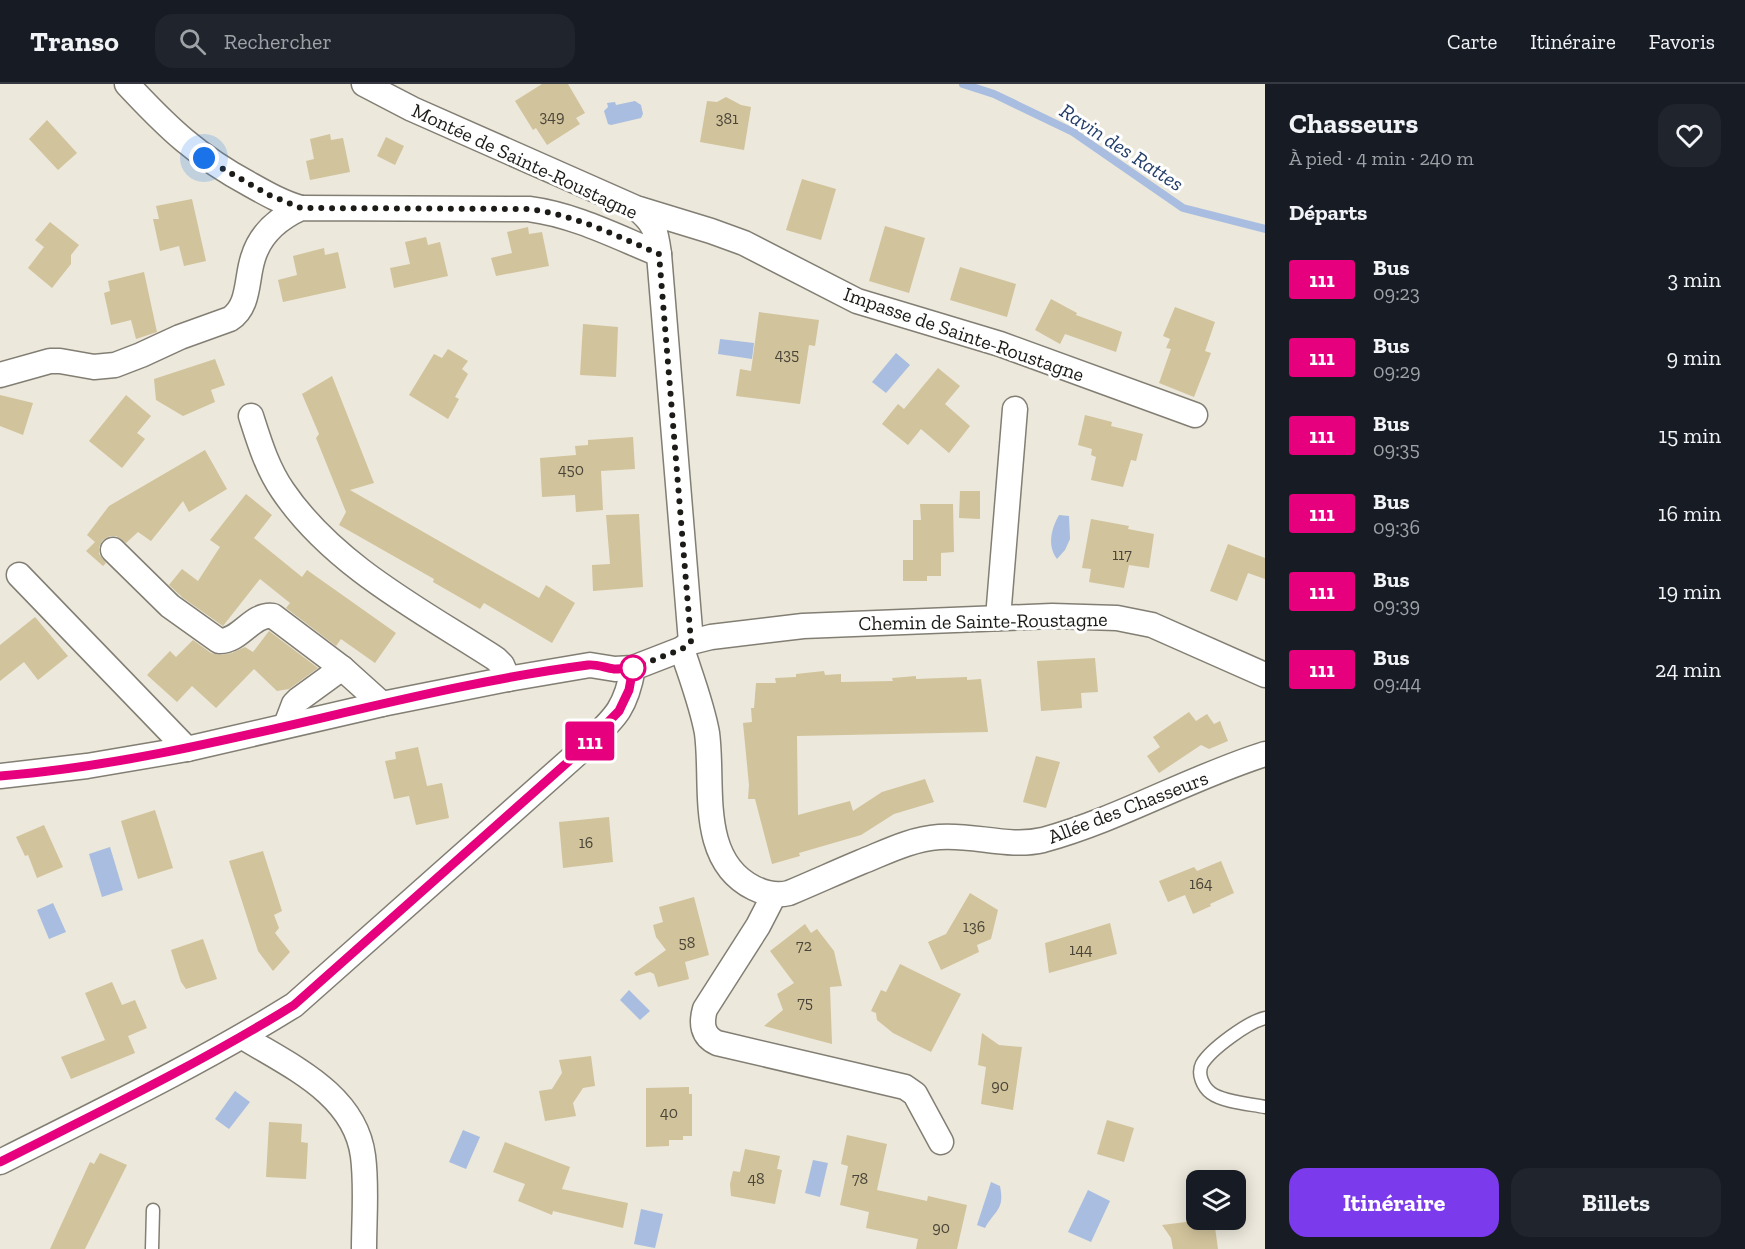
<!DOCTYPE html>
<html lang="fr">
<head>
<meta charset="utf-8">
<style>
  :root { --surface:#171b24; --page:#20242c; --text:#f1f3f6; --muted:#9ea1a6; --line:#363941; --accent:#7c3aed }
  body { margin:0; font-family:"Zilla Slab",serif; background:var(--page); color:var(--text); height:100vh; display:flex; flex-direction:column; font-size:22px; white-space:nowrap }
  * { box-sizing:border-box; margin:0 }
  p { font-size:20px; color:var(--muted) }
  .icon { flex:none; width:33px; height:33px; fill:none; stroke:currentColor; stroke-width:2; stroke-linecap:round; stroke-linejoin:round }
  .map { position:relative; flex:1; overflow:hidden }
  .details { display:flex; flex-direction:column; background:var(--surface); width:480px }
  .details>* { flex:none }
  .badge { padding:0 12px; border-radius:4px; font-size:21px; line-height:39px }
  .buttons { position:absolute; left:1186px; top:1086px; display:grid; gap:12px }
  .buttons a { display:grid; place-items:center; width:60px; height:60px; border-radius:12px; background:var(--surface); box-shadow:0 3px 15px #0003; font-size:30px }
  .you { position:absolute; width:30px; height:30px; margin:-15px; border:4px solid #fff; border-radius:50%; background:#1a73e8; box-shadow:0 0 0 9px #1a73e833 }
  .map>.badge { position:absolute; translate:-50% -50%; box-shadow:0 0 0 3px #fff }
  h2 { padding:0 24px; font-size:22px; line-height:54px }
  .round { display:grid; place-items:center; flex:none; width:63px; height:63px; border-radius:18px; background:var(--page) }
  .head { display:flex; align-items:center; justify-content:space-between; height:102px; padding:0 24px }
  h1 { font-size:28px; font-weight:700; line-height:45px }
  .cta { display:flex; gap:12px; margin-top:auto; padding:12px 24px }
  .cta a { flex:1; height:69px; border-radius:18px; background:var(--accent); color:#fff; font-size:24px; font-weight:700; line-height:69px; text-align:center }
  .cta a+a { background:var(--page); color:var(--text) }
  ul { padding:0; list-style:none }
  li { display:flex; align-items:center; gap:18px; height:78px; padding:0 24px }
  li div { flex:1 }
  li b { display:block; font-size:22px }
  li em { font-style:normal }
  li .badge { min-width:66px; font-weight:700; text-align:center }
  header { display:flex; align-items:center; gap:36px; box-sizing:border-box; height:84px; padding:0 30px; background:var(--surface); border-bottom:2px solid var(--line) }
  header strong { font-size:28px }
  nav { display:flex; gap:33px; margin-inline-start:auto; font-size:21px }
  .search { width:420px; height:54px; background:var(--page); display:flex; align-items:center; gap:15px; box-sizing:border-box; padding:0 21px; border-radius:18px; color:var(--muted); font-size:22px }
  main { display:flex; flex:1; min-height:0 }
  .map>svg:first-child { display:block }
  .water { fill:#a8bde0 }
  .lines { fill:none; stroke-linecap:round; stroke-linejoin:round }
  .stream { stroke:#a8bde0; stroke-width:8 }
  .building { fill:#d1c39b }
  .service-casing { stroke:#827e73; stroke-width:15 }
  .minor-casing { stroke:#827e73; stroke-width:27 }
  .service { stroke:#fff; stroke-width:12 }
  .minor { stroke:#fff; stroke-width:24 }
  .line-casing { stroke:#fff; stroke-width:14 }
  .line { stroke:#e6007e; stroke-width:9 }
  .walk { stroke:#1d1b17; stroke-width:6; stroke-dasharray:0 10.8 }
  .stop-dot { fill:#fff; stroke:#e6007e; stroke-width:3 }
  .labels { text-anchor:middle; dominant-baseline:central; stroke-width:6; stroke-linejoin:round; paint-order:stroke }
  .number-label { font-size:16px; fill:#4a4538 }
  .street-label { font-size:20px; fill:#1d1b17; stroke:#fff }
  .water-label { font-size:21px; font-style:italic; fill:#233d6a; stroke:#fff }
</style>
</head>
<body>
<header>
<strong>Transo</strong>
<div class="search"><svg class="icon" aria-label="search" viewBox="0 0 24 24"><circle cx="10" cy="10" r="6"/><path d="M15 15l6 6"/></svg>Rechercher</div>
<nav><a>Carte</a><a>Itinéraire</a><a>Favoris</a></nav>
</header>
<main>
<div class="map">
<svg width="1265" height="1165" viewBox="0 0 1265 1165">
  <rect width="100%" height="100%" fill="#ece8db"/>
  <g class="water">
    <path d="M635 17 641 21 643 30 641 34 611 41 608 40 604 27 608 23 607 19 615 18 616 21Z"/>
    <path d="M720 255 754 259 752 275 718 270Z"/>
    <path d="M896 269 910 281 886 309 872 298Z"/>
    <path d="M1059 431 1069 432 1070 455 1065 466 1057 475C1047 462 1051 445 1059 431Z"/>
    <path d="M110 763 123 806 102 813 89 770Z"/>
    <path d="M53 819 66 848 49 855 37 826Z"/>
    <path d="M629 906 650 927 640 936 620 916Z"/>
    <path d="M235 1007 250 1018 229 1045 215 1035Z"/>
    <path d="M463 1046 480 1053 466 1085 449 1078Z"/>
    <path d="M813 1076 828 1079 820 1113 805 1109Z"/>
    <path d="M991 1098 1000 1102C1005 1126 995 1126 985 1144L977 1141Z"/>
    <path d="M1088 1106 1110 1117 1091 1158 1068 1148Z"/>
    <path d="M641 1125 663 1130 655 1164 634 1160Z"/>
  </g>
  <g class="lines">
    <path class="stream" d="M963 0 994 10 1073 48 1183 124 1265 145"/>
  </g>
  <g class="building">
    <path d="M542 0H568L585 29 576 34 580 40 547 61 536 44 533 46 515 17Z"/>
    <path d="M726 13 741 21 751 23 744 66 700 58 707 17 717 18Z"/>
    <path d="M47 36 77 69 58 86 29 55Z"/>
    <path d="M330 50 331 56 343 54 350 88 310 96 306 77 314 75 310 55Z"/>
    <path d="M386 53 404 62 395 81 377 72Z"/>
    <path d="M802 95 836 105 821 156 786 146Z"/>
    <path d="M192 115 206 177 184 182 179 162 160 167 153 135H159L156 122Z"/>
    <path d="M50 138 79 161 71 171V180L52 204 28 184 44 163 35 156Z"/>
    <path d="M885 142 925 154 909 209 869 197Z"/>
    <path d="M528 143 529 150 542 148 549 182 496 192 491 174 512 169 507 148Z"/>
    <path d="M426 153 428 161 440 158 448 192 394 204 390 184 410 180 405 158Z"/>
    <path d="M324 164 325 171 338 168 346 204 283 218 278 196 297 191 293 172Z"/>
    <path d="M960 183 1016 200 1007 233 950 216Z"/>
    <path d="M144 188 157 248 136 255 131 236 111 241 104 209 110 207 108 197Z"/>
    <path d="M1051 215 1077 229 1076 231 1122 248 1116 268 1065 250 1060 260 1035 246Z"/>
    <path d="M1175 223 1215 238 1205 267 1211 269 1194 313 1159 299 1171 265 1166 264 1170 255 1163 252Z"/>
    <path d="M759 228 819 236 815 262 809 261 800 320 736 312 740 285 751 287Z"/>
    <path d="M583 240 618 243 616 293 580 291Z"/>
    <path d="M448 265 468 277 462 285 468 290 455 313 459 315 448 335 409 311 434 270 442 274Z"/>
    <path d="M215 275 225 301 211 306 215 318 183 332 156 316 154 295Z"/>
    <path d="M938 284 960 302 945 320 970 342 949 369 921 345 908 361 882 340 898 320 904 325Z"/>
    <path d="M332 292 374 399 350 406 539 514 546 501 575 519 552 559 484 519 480 525 433 498 434 495 339 441 346 428 316 354 319 350 302 310Z"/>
    <path d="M0 311 33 319 23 351 0 342Z"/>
    <path d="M126 311 151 332 137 349 145 355 122 384 89 357Z"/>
    <path d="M1085 331 1112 338 1111 342 1143 350 1136 377 1131 376 1123 403 1091 396 1096 373 1091 371 1092 365 1078 361Z"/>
    <path d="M633 353 635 385 601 387 603 426 576 428 575 411 542 413 540 374 576 371 575 362 588 361V356Z"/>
    <path d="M205 366 227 405 189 428 183 417 151 457 138 448 126 459 116 452H110L103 456 99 463V470L106 479 103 482 86 467 95 458 87 451 109 422Z"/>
    <path d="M960 407H980V435L959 434Z"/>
    <path d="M246 410 272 431 254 454 302 493 307 486 396 549 375 579 341 555 336 562 286 524 290 519 260 495 223 542 183 514 169 501 182 485 198 497 220 463 210 456Z"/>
    <path d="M920 420H953L954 468 941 469V492H927V497H903V476H913V436H921Z"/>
    <path d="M639 430 643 503 593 507 592 481 610 480 606 431Z"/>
    <path d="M1091 435 1129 442 1128 445 1154 450 1149 484 1129 481 1124 504 1089 498 1091 485 1082 484Z"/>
    <path d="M1228 460 1265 474V495L1248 489 1237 517 1210 507Z"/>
    <path d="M35 533 68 572 38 596 24 578 0 597V561Z"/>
    <path d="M269 547 318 584 289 605 277 607 254 585 216 624 192 602 177 618 147 591 170 567 176 573 193 556 211 569 220 571 232 569 245 563 253 568Z"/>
    <path d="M1095 574 1098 608 1081 609 1082 624 1041 627 1037 577Z"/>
    <path d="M824 587 825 591 841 590V598L893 597 892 594 916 592V595L967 593V596L981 595 988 648 797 652 798 731 850 717 853 727 882 708 925 695 934 718 894 730 861 751 799 769 800 772 772 780 755 715H748L749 701 743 639 752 638 751 624H754L756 599H776L775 594 796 593V590Z"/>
    <path d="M1189 628 1196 637 1207 630 1214 640 1220 637 1228 657 1209 665 1201 661 1159 689 1147 672 1160 663 1153 653Z"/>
    <path d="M418 663 427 702 442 699 449 734 416 741 409 712 394 715 385 677 396 675 395 668Z"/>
    <path d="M1036 672 1060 678 1046 724 1023 718Z"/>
    <path d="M155 726 173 784 138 795 121 737Z"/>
    <path d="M609 733 613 778 563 784 559 738Z"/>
    <path d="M44 741 63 783 37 794 28 771 25 772 16 753Z"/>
    <path d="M263 767 282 827 274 831 279 844 275 849 290 868 273 887 258 867 229 777Z"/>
    <path d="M1221 777 1234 809 1210 820 1211 822 1193 830 1185 811 1168 818 1159 797 1194 783 1197 787Z"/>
    <path d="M970 809 998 826 991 855 977 861 979 868 941 886 928 858 946 850Z"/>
    <path d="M694 813 709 871 685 878 689 895 658 903 654 890 650 888 636 892 634 889 666 866 656 853 653 841 663 838 659 823Z"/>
    <path d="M1110 839 1117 870 1049 889 1045 859Z"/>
    <path d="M805 840 811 849 817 845 834 867 842 902 830 903 832 960 764 942 783 926 777 910 794 899 770 867Z"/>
    <path d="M203 855 217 895 186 905 181 898 171 866Z"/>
    <path d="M900 880 961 910 931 968 893 949 877 936 876 929 871 927 881 906 886 908Z"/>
    <path d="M112 898 122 921 135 916 147 944 128 952 135 969 71 995 61 973 105 956 85 909Z"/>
    <path d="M982 949 999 961 1022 963 1013 1026 981 1020 986 983 978 981Z"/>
    <path d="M591 972 595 1002 583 1004 573 1019 576 1032 545 1037 539 1007 552 1005 562 989 559 976Z"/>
    <path d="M689 1003V1010H692V1052H683V1056H669V1062L646 1063V1004Z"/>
    <path d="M1107 1036 1134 1044 1124 1078 1097 1070Z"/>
    <path d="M269 1038 302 1040 301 1058 308 1059 306 1095 266 1093Z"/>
    <path d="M847 1051 887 1060 877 1106 927 1117 928 1112 967 1121 957 1165H916L918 1155 866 1144 869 1128 840 1121 848 1082 841 1080Z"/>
    <path d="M505 1058 570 1083 562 1105 628 1119 623 1144 553 1127 552 1131 518 1117 525 1100 493 1088Z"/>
    <path d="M745 1065 780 1072 777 1085 782 1086 775 1120 731 1112 730 1100 733 1087 740 1088Z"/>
    <path d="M100 1069 127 1081 85 1165H50L90 1078 94 1080Z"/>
    <path d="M1202 1136H1214L1218 1165H1173L1171 1154 1162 1141Z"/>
  </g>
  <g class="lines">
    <g class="service-casing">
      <g id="service">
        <path d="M1265 934C1248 938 1211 965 1202 980 1197 990 1203 1003 1211 1009 1223 1018 1250 1020 1265 1023"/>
        <path d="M152 1165 153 1126"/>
      </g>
    </g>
    <g class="minor-casing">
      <g id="minor">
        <path d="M127 0C168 44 197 72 251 101 267 110 283 119 301 124"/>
        <path d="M639 125 711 147 744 159 857 217 1000 260 1195 331"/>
        <path d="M0 291 50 277H60L94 283 115 281 141 271 180 253 230 235C250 222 246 195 253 174 260 150 279 134 301 124L529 125C575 131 617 153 659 170"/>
        <path d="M251 332C259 357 267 384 283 407 334 482 422 527 496 575L502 581 508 595"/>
        <path d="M113 466 170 522 219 557C240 558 252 529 273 532L342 584 382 620"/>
        <path d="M19 491 187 665"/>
        <path d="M998 534 1015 325"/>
        <path d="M691 558 711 553 803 542 1052 532 1117 534 1152 541 1265 591"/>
        <path d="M682 565C691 593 702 621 707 649 714 700 697 776 754 804 766 810 777 812 789 809 813 799 837 788 861 778 886 768 911 755 939 753 973 750 1009 764 1043 756 1120 735 1189 694 1265 670"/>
        <path d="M286 641 294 620 298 616 342 584"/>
        <path d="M0 692 87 682 187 665 382 620 508 595 590 581 615 585 633 584 682 565 691 558 659 170C656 147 655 139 636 124L412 25 364 0"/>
        <path d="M774 811 758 842 705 925C701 939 702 952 717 959L905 1003 915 1010 941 1058"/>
        <path d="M243 953C290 982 355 1010 363 1072 367 1103 364 1134 364 1165"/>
        <path d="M0 1078C99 1028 199 980 294 921L578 669C610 637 625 631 633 584"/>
      </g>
    </g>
    <use href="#service" class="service"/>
    <use href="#minor" class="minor"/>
  </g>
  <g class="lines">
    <g class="line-casing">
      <path id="line" d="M0 692C199 676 390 607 588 581 597 580 605 584 614 585 620 585 627 584 633 584L629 606 619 627 578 669 294 921C199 980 99 1028 0 1078"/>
    </g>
    <use href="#line" class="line"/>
    <path class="walk" d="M204 74 269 111 301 124 529 125C575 131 617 152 659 170L691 558 682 565 633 584"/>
  </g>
  <circle class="stop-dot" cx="633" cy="584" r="12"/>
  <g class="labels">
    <g class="number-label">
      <text x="552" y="32">349</text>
      <text x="727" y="34">381</text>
      <text x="787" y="270">435</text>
      <text x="571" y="385">450</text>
      <text x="1122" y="470">117</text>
      <text x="586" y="758">16</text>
      <text x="1201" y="799">164</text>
      <text x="974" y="842">136</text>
      <text x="687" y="858">58</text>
      <text x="804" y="861">72</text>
      <text x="1081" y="865">144</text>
      <text x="805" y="918">75</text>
      <text x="1000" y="1001">90</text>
      <text x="669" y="1028">40</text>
      <text x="756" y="1094">48</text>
      <text x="860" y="1094">78</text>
      <text x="941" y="1143">90</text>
    </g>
    <g class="street-label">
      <text transform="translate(525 77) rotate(25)">Montée de Sainte-Roustagne</text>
      <text transform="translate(964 250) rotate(19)">Impasse de Sainte-Roustagne</text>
      <text transform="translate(983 537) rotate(-1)">Chemin de Sainte-Roustagne</text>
      <text transform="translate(1128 723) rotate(-21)">Allée des Chasseurs</text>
    </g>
    <g class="water-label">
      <text transform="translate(1122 63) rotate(33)">Ravin des Rattes</text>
    </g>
  </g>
</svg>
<div class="buttons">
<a><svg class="icon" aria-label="layers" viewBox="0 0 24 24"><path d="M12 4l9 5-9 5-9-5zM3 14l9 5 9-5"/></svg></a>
</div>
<div class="you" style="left:204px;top:74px"></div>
<b class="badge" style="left:590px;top:657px;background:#e6007e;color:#fff">111</b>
</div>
<section class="details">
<div class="head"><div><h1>Chasseurs</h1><p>À pied · 4 min · 240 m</p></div><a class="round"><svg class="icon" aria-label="heart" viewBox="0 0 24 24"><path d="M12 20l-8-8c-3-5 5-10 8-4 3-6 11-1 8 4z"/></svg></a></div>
<h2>Départs</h2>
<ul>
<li><span class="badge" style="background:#e6007e;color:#fff">111</span><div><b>Bus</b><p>09:23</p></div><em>3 min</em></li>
<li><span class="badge" style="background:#e6007e;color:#fff">111</span><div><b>Bus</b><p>09:29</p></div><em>9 min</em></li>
<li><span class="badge" style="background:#e6007e;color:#fff">111</span><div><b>Bus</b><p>09:35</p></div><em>15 min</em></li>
<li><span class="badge" style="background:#e6007e;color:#fff">111</span><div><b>Bus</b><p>09:36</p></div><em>16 min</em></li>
<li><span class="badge" style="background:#e6007e;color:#fff">111</span><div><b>Bus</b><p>09:39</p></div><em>19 min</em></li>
<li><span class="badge" style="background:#e6007e;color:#fff">111</span><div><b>Bus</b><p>09:44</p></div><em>24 min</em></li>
</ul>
<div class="cta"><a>Itinéraire</a><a>Billets</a></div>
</section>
</main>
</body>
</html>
